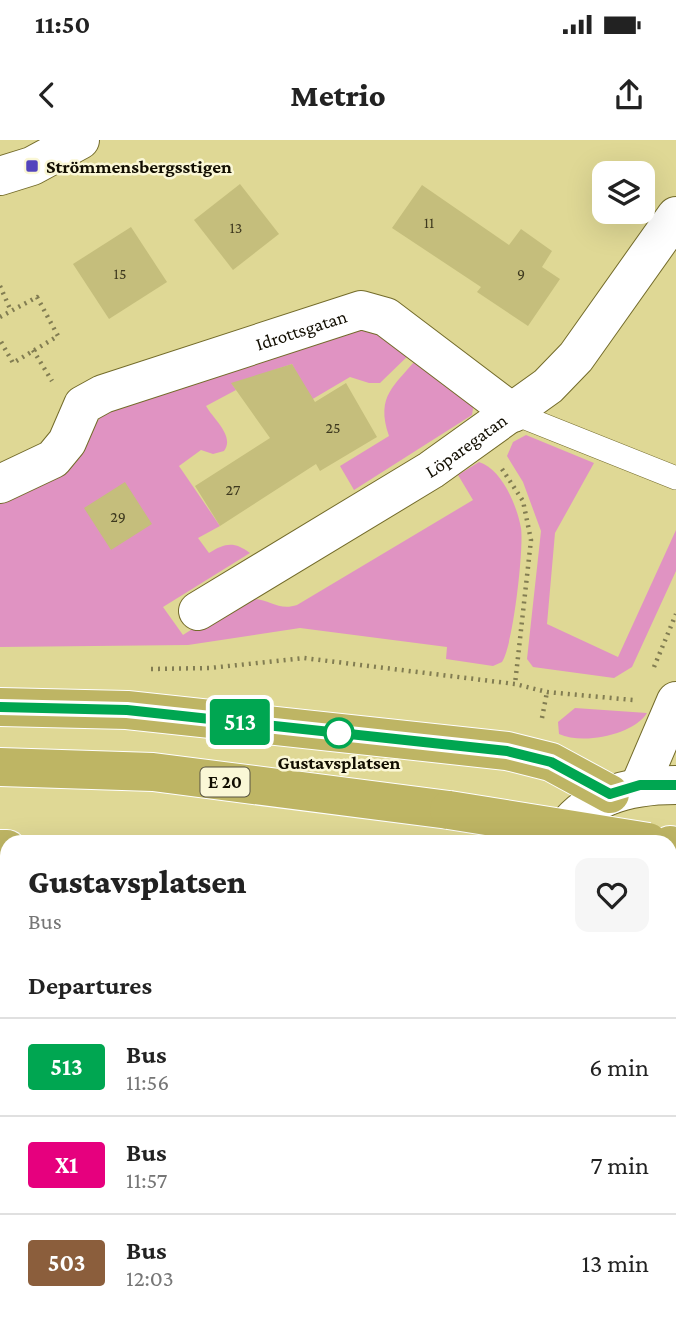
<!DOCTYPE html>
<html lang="en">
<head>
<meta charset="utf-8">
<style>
  :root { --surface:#fff; --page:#f6f6f6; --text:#222; --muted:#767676; --line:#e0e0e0 }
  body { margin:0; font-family:"Crimson Pro",serif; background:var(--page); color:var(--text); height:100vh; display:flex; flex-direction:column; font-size:26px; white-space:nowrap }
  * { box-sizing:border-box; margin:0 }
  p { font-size:23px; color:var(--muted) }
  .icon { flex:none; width:38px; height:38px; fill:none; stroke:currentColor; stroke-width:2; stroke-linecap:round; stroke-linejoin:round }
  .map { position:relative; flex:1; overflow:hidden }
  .panel { position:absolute; left:0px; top:695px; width:677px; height:492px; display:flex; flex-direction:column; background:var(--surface); border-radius:21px 21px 0 0; box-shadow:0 7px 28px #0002 }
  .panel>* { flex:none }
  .badge { padding:0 14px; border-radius:5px; font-size:24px; line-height:46px }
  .controls { position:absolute; left:592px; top:21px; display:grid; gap:14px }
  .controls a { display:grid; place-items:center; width:63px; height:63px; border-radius:14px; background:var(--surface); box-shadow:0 7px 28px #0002; font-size:35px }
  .map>.badge { position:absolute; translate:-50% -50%; box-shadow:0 0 0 4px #fff }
  h2 { padding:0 28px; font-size:26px; line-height:63px }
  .round { display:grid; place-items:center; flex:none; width:74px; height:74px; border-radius:14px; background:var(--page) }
  .overview { display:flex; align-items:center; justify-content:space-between; height:119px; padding:0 28px }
  h1 { font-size:33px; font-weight:800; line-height:52px }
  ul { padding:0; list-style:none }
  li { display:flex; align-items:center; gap:21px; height:98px; padding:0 28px; border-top:2px solid var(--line) }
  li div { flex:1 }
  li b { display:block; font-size:26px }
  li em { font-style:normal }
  li .badge { min-width:77px; font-weight:700; text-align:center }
  .status { display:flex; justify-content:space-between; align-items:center; height:49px; padding:0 35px; background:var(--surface); direction:ltr }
  .status svg { height:19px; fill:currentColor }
  header { display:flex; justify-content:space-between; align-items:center; height:91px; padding:0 28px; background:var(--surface); font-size:32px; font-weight:800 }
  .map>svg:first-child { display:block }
  .green { fill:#e093c2 }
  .building { fill:#c5be7c }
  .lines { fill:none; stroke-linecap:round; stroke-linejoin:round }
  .service-casing { stroke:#736b2a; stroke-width:24 }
  .minor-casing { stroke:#736b2a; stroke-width:40 }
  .secondary-casing { stroke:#736b2a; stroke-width:40 }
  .motorway-casing { stroke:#fff; stroke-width:40 }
  .path { stroke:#827d52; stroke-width:4.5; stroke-dasharray:2 5; stroke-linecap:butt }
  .service { stroke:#fff; stroke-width:23 }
  .minor { stroke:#fff; stroke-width:38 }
  .secondary { stroke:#fff; stroke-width:38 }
  .motorway { stroke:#beb564; stroke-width:38 }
  .rail { stroke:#746f48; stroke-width:5; stroke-dasharray:12 12; stroke-linecap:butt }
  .motorway-bridge-casing { stroke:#fff; stroke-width:40; stroke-linecap:butt }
  .motorway-bridge { stroke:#beb564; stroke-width:38 }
  .line-casing { stroke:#fff; stroke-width:16 }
  .line { stroke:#00a651; stroke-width:10 }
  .poi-dot { fill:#5344bc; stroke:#faf7d6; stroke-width:2.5 }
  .stop-dot { fill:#fff; stroke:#00a651; stroke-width:3.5 }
  .labels { text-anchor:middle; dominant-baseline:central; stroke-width:5; stroke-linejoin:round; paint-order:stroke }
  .number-label { font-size:16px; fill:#3e391f }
  .shield { fill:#faf7d6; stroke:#575340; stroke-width:2 }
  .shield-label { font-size:18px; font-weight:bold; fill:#110d00 }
  .poi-label { font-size:19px; font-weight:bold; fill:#110d00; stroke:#faf7d6; text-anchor:start }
  .street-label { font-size:19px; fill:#110d00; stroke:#faf7d6 }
  .stop-label { font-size:19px; font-weight:bold; fill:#110d00; stroke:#faf7d6 }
</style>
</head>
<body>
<div class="status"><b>11:50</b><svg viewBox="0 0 49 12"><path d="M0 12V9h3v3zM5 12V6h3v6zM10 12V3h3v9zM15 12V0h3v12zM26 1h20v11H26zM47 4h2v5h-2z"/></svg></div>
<header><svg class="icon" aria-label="back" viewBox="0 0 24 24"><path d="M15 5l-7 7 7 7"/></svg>Metrio<svg class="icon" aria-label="share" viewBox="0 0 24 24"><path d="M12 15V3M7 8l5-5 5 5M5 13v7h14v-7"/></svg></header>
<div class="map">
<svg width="676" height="1186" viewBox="0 0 676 1186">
  <rect width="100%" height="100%" fill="#dfd895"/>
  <g class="green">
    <path d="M363 185 414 210 380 243H369L350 237 311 260 292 224 232 244 236 250 206 266C214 280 235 296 224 311L213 314 201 310 179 326 220 386 198 398 209 413C225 403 234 401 250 413L163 467 183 495C199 485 235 458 254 459 271 460 279 471 297 465L473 360 458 335 479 322C502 329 517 366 521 388 524 409 513 506 502 522L493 526 446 519 447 507 300 488 188 505 0 507V356L92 288 107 269Z"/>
    <path d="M419 216 474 263 472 275 354 350 340 326 389 296C375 255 395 246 419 216Z"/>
    <path d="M526 295 594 323 555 393 547 484 618 517 676 390V431L632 527 614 538 533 527 527 519 541 391 523 342 507 316 513 302Z"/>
    <path d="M575 568 647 573C633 595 583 605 559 594L558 582Z"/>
  </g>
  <g class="building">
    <path d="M240 44 279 94 233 130 194 80Z"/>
    <path d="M422 45 509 105 521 89 552 111 542 127 560 139 528 186 477 152 481 147 392 88Z"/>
    <path d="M131 87 167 142 109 179 73 124Z"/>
    <path d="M292 224 315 262 346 243 377 297 320 331 316 324 220 386 195 346 270 298 231 243Z"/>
    <path d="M125 342 152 384 111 410 84 368Z"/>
  </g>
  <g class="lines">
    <g class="service-casing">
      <path id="service" d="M513 273 676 338"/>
    </g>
    <g class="minor-casing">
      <g id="minor">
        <path d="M0 36 32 26 80 0"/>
        <path id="s1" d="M0 344 53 319 67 302 83 265 103 254 361 170 386 177 513 273"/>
        <path id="s2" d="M198 471 431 330 548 246 576 217 676 76"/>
        <path d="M640 645 676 561"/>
      </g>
    </g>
    <g class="secondary-casing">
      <g id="secondary">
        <path d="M557 702C581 656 629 645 676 645"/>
        <path d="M670 907 676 898"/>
        <path d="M558 1186 559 1180"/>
        <path d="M609 1186V1180"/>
      </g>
    </g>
    <g class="motorway-casing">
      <g id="motorway">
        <path d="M0 567 127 570 507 611 551 622 610 654"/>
        <path d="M0 627 153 632 449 670"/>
        <path d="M670 705 676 706"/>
        <path d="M0 709H7"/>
        <path d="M0 768 7 769"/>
        <path d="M670 797 676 799"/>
        <path d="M0 834H7"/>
        <path d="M670 854 676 856"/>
        <path d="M0 924 7 925"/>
        <path d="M670 989 676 982"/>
      </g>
    </g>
    <g class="path">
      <path d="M0 146 11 171"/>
      <path d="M0 177 37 157 58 196 13 223 0 200"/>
      <path d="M33 210 52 241"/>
      <path d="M502 329 523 361 531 400 515 544"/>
      <path d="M654 527 676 474"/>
      <path d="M151 529 210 528 304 518 515 544 547 552 633 560"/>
      <path d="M542 578 547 552"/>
    </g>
    <use href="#service" class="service"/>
    <use href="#minor" class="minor"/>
    <use href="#secondary" class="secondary"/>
    <use href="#motorway" class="motorway"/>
    <g class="rail">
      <path d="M0 1037 7 1038"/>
      <path d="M670 1122H676"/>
      <path d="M0 1131 7 1132"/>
      <path d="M0 1162 7 1163"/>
      <path d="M127 1180 175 1186"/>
      <path d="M331 1180 376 1186"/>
    </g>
    <g class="motorway-bridge-casing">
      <path id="motorway-bridge" d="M449 670 648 702"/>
    </g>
    <use href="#motorway-bridge" class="motorway-bridge"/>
  </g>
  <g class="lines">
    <g class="line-casing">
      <path id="line" d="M0 567 127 570 507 611 551 622 610 654 640 645H676"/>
    </g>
    <use href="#line" class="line"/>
  </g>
  <rect class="poi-dot" x="25" y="19" width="14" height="14" rx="3.5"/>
  <circle class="stop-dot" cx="339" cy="593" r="14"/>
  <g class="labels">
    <g class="number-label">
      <text x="429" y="82">11</text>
      <text x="236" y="87">13</text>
      <text x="120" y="133">15</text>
      <text x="521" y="133">9</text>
      <text x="333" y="287">25</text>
      <text x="233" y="349">27</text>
      <text x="118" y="376">29</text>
    </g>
    <rect class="shield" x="200.5" y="627.5" width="49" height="29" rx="5"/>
    <g class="shield-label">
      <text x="225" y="642">E 20</text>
    </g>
    <g class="poi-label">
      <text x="46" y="26">Strömmensbergsstigen</text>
    </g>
    <g class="street-label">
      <text stroke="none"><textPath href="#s1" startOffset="352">Idrottsgatan</textPath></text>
      <text stroke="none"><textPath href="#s2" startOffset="315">Löparegatan</textPath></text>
    </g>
    <g class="stop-label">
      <text x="339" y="622">Gustavsplatsen</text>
    </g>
  </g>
</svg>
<div class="controls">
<a><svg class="icon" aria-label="layers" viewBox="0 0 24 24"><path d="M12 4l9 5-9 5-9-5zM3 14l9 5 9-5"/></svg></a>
</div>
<b class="badge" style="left:240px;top:582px;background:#00a651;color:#fff">513</b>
<section class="panel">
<div class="overview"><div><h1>Gustavsplatsen</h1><p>Bus</p></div><a class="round"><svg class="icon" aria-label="heart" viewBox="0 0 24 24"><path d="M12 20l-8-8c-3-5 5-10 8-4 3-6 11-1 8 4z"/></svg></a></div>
<h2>Departures</h2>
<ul>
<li><span class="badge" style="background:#00a651;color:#fff">513</span><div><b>Bus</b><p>11:56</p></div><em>6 min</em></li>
<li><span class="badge" style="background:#e6007e;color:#fff">X1</span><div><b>Bus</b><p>11:57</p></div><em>7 min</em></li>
<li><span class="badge" style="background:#8b5e3c;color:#fff">503</span><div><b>Bus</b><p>12:03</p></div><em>13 min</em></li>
</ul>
</section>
</div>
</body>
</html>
